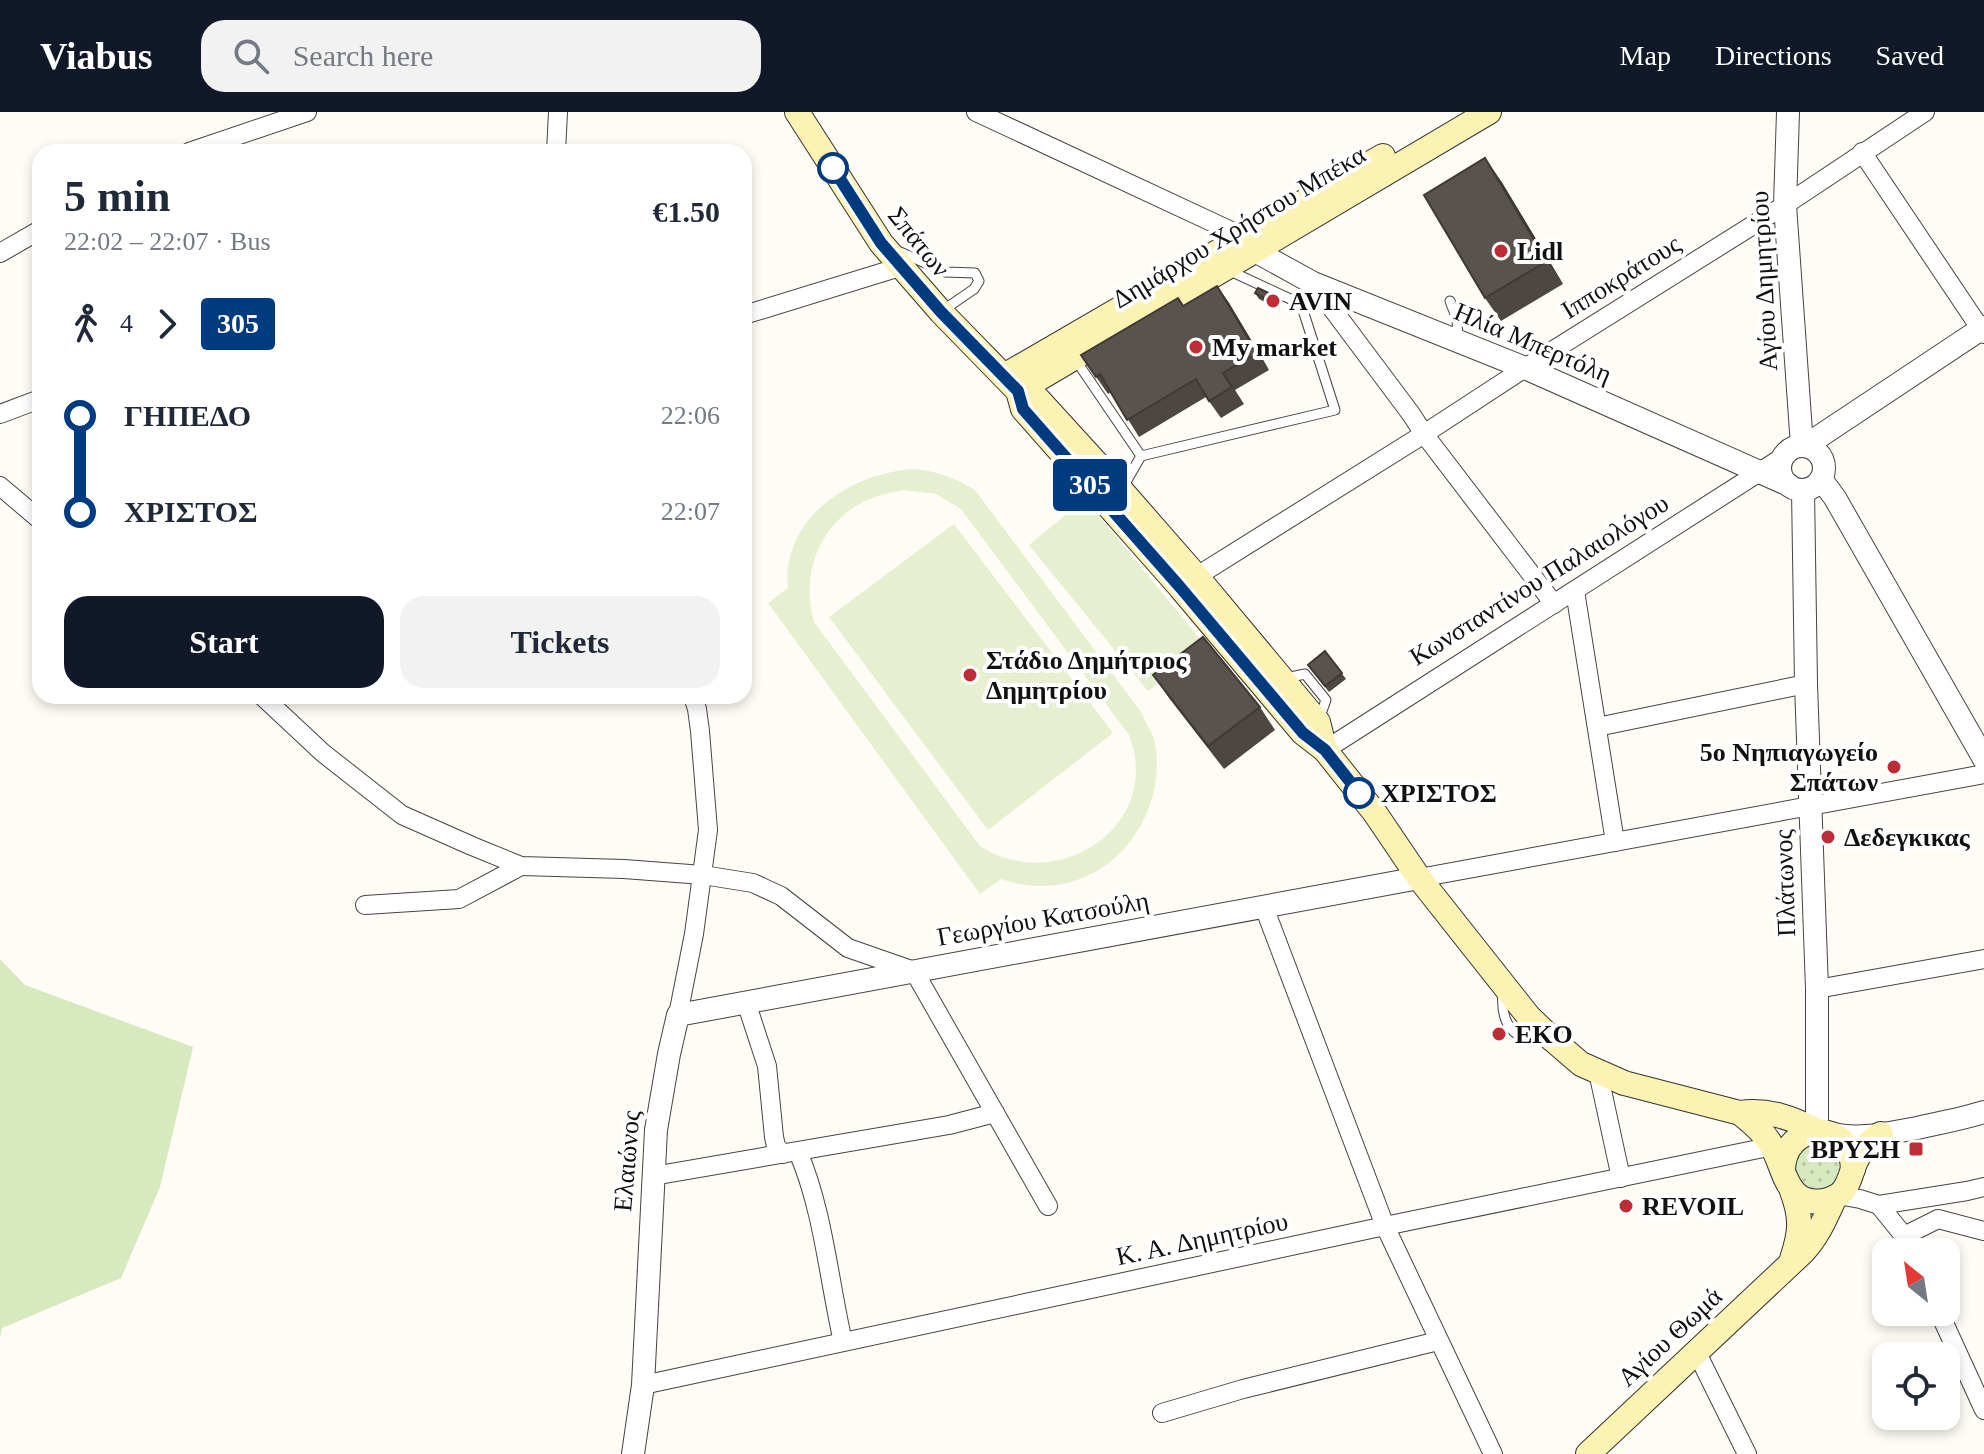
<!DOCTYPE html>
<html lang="en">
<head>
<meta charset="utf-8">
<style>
  :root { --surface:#fff; --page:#f2f2f3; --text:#1f2937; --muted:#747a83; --accent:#111827 }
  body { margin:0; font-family:Georgia,serif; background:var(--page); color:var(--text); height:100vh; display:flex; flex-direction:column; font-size:30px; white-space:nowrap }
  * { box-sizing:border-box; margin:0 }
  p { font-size:26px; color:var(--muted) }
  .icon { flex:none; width:44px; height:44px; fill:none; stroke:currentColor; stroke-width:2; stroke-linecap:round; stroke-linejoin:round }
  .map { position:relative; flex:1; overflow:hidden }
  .side { position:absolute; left:32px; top:32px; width:720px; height:560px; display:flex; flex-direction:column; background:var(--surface); border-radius:24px; box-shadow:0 4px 12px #0003 }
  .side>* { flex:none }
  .badge { padding:0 16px; border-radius:6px; font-size:28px; line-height:52px }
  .needle { width:52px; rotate:330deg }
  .tools { position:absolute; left:1872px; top:1126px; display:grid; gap:16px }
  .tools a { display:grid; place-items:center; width:88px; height:88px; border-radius:16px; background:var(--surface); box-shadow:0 4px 12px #0003; font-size:40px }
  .map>.badge { position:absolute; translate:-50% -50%; box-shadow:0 0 0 4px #fff }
  .legs { display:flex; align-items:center; gap:12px; height:88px; padding:0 32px; font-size:26px }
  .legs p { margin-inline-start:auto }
  .head { display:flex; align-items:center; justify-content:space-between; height:136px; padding:0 32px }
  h1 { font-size:44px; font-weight:800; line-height:60px }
  .action { display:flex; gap:16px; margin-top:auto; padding:16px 32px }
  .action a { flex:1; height:92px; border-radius:24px; background:var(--accent); color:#fff; font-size:32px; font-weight:800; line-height:92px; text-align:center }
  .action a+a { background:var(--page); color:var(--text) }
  ul { padding:0 32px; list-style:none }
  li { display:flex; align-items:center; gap:28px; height:96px; font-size:30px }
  li i { display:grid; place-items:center; width:12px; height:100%; margin:0 10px; background:currentColor }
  li i::after { content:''; width:20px; height:20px; margin:-10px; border:6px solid; border-radius:50%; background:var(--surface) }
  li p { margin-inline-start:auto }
  li:first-child i { background:linear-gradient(#0000 50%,currentColor 0) }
  li:last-child i { background:linear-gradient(currentColor 50%,#0000 0) }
  header { display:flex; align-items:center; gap:48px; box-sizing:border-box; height:112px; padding:0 40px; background:var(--accent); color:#fff }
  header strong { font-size:38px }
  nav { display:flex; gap:44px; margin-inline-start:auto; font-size:28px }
  .search { width:560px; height:72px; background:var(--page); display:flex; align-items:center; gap:20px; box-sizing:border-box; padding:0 28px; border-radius:24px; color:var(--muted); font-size:30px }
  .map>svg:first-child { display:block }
  .grass { fill:#d6e9bf }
  .park { fill:url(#park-dots) }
  .pitch { fill:#e6f0d0; fill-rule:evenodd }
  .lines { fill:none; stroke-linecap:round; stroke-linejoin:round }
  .service-casing { stroke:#444; stroke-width:11 }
  .minor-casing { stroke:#444; stroke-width:20 }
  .tertiary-casing { stroke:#444; stroke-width:24 }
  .secondary-casing { stroke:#333; stroke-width:26 }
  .service { stroke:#fff; stroke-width:9 }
  .minor { stroke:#fff; stroke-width:18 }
  .tertiary { stroke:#fff; stroke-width:22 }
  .secondary { stroke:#fcf2b3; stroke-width:24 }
  .wall { fill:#4d4742 }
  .shaded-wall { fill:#3e3936 }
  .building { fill:#59524d; stroke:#3e3936; stroke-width:2 }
  .line-1-casing { stroke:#fff; stroke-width:18 }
  .line-1 { stroke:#003b80; stroke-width:12 }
  .stop-1-dot { fill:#fff; stroke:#003b80; stroke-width:4 }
  .poi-dot { fill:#bd2d37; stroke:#fff; stroke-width:3 }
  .labels { text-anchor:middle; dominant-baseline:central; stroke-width:8; stroke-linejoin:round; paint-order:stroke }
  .street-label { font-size:26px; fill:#111; stroke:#fff }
  .poi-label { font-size:26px; font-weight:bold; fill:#111; stroke:#fff; text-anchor:start }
  .stop-label { font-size:26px; font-weight:bold; fill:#111; stroke:#fff; text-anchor:start }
</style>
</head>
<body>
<header>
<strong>Viabus</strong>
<div class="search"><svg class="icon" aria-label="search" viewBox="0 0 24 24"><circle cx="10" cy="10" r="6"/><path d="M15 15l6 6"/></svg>Search here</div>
<nav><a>Map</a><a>Directions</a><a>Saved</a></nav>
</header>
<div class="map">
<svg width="1984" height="1342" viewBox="0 0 1984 1342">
  <defs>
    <pattern id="park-dots" width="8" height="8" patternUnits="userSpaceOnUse" patternTransform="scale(2)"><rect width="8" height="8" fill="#d6e9bf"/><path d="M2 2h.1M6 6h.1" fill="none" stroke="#b7c7a3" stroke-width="1.8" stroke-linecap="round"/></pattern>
  </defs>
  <rect width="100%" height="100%" fill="#fffcf5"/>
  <path class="grass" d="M0 847 25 873 193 935 160 1075 121 1166 2 1216 0 1226Z"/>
  <path class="park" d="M1821 1030 1842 1043V1067L1822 1080 1806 1077 1795 1063V1047L1805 1034Z"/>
  <g class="pitch">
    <path d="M912 357C935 358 955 366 975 378L1141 600C1145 609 1151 618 1154 628 1159 645 1157 665 1153 683 1134 752 1069 791 1001 767L980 782 768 491 788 476C781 406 850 362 912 357ZM904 378 936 382 961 397 1129 623C1164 714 1057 784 980 734L814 510C800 461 820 410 867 388 879 383 892 380 904 378Z"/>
    <path d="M1085 387 1205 533 1148 579 1029 433Z"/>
    <path d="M954 412 1113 621 988 718 829 505Z"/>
  </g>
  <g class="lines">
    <g class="service-casing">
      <g id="service">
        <path d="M898 139 945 160 975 161 979 169 974 177 942 199"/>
        <path d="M1228 158 1301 192"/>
        <path d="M1450 189 1457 207 1458 228"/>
        <path d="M1075 247 1141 344"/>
        <path d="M1123 375 1141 344 1335 298 1301 192 1313 171"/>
        <path d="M1286 566 1305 562 1326 588 1319 607"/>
        <path d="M1503 880C1500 911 1513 931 1546 928"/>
      </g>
    </g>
    <g class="minor-casing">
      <g id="minor">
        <path d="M976 0 1244 125"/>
        <path d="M189 40 307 0"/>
        <path d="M556 40 558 0"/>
        <path d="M1862 40 1984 222"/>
        <path d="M0 141 40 118"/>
        <path d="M1313 171 1411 302 1424 322 1554 492"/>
        <path d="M744 203 900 155"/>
        <path d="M0 302 40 287"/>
        <path d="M0 374 40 408"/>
        <path d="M1186 471 1424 322 1525 256 1785 93 1925 0"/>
        <path d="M1575 479 1615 730"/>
        <path d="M262 584 323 641 402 703 472 734 521 754 624 757 703 763 753 771 781 784 848 836 914 859 1048 1094"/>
        <path d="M1597 615 1806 572"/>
        <path d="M1325 638 1783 345"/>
        <path d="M1419 766 1984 662"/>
        <path d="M365 793 459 787 521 754"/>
        <path d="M1264 795 1385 1114 1493 1342"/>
        <path d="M1817 877 1984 847"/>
        <path d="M746 890 767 954 774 1025 776 1034 783 1042"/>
        <path d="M678 903 694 822 708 718 700 619 697 597 693 584"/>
        <path d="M1598 960 1621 1066"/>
        <path d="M798 1040C823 1097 829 1169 843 1230"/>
        <path d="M653 1064 949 1013 995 1001"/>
        <path d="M1838 1083 1860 1087 1879 1093 1967 1079 1984 1075"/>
        <path d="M1879 1093 1904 1124 1911 1140"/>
        <path d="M1904 1124 1938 1107 1984 1119"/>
        <path d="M1939 1200 1984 1298"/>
        <path d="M1696 1239 1747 1342"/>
        <path d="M643 1273 1385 1114 1773 1034"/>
        <path d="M1162 1301 1243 1277 1438 1229"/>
      </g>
    </g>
    <g class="tertiary-casing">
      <g id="tertiary">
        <path d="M1788 0 1785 93 1802 334"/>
        <path d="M1255 139 1313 171 1525 256 1789 373"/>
        <path d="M1805 334 1984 215"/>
        <circle cx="1802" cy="356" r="22"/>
        <path d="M1821 367 1835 386 1984 647"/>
        <path d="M1803 378 1806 572 1817 877V1019"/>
        <path d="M1830 1021C1859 1029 1888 1021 1917 1016 1939 1011 1962 1007 1984 1000"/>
        <path d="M633 1342 643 1273 656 1018 669 942 678 903 1419 766"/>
      </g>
    </g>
    <g class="secondary-casing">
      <g id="secondary">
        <path d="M797 0 881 131 941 200 1018 279 1038 287 1121 378 1197 465 1318 610 1325 638"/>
        <path d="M1004 264 1383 44"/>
        <path d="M1018 279 1023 297 1180 475 1303 621 1325 638 1375 701 1419 766 1529 905 1553 928 1581 952 1624 971 1740 1001C1768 997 1792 1006 1817 1019"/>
        <path d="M1018 279 1489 0"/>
        <path d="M1740 1001C1751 1010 1762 1018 1770 1031 1785 1054 1785 1095 1823 1089 1849 1085 1848 1067 1856 1049 1861 1038 1871 1027 1881 1022"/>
        <path d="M1783 1059C1783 1008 1852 1006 1853 1057"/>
        <path d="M1792 1147C1801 1120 1802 1106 1792 1079"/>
        <path d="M1588 1342 1803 1140C1818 1124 1826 1105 1835 1085"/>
      </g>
    </g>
    <use href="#service" class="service"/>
    <use href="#minor" class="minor"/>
    <use href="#tertiary" class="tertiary"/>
    <use href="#secondary" class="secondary"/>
  </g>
  <g class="wall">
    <path d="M1501 69 1563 172 1501 209 1485 186Z"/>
    <path d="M1217 174 1229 191 1269 258 1235 278 1244 292 1221 306 1206 285 1139 325 1111 280 1108 282 1081 243 1178 186 1184 194Z"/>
    <path d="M1255 181 1281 191 1278 197 1259 187Z"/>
    <path d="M1325 539 1346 567 1329 580 1308 553Z"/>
    <path d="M1153 563 1260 595 1275 618 1224 657 1169 586Z"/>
  </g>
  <g class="shaded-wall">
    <path d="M1485 46 1501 69 1563 172 1547 149Z"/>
    <path d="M1217 174 1229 191 1269 258 1257 241Z"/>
    <path d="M1277 185 1281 191 1278 197 1274 191Z"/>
  </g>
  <g class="building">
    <path d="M1485 46 1547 149 1485 186 1424 83Z"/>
    <path d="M1217 174 1257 241 1223 261 1232 275 1209 289 1196 267 1127 308 1100 262 1096 265 1081 243 1178 186 1183 194Z"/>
    <path d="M1258 176 1277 185 1274 191 1255 181Z"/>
    <path d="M1203 525 1260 595 1208 634 1153 563Z"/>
    <path d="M1325 539 1342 561 1325 574 1308 553Z"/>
  </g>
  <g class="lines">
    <g class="line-1-casing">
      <path id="line-1" d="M833 56 881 131 941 200 1018 279 1023 297 1180 475 1303 621 1325 638 1359 681"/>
    </g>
    <use href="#line-1" class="line-1"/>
  </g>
  <g class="stop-1-dot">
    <circle cx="833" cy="56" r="14"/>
    <circle cx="1359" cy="681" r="14"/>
  </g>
  <g class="poi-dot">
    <circle cx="1501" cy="139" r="8"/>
    <circle cx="1273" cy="189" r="8"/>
    <circle cx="1196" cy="235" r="8"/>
    <circle cx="970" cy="563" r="8"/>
    <circle cx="1894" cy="655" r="8"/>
    <circle cx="1828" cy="725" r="8"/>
    <circle cx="1499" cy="922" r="8"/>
    <rect x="1908" y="1029" width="16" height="16" rx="4"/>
    <circle cx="1626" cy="1094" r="8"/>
  </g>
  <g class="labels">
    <g class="street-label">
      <text transform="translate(1239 115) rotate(-31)">Δημάρχου Χρήστου Μπέκα</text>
      <text transform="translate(919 130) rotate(51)">Σπάτων</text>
      <text transform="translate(1621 165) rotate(-32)">Ιπποκράτους</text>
      <text transform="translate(1764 169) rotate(-93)">Αγίου Δημητρίου</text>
      <text transform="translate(1533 231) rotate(23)">Ηλία Μπερτόλη</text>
      <text transform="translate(1539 468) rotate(-32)">Κωνσταντίνου Παλαιολόγου</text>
      <text transform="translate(1785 771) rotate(-92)">Πλάτωνος</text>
      <text transform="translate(1043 807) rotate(-10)">Γεωργίου Κατσούλη</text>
      <text transform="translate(627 1049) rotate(-85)">Ελαιώνος</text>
      <text transform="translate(1202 1127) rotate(-12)">Κ. Α. Δημητρίου</text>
      <text transform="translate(1670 1225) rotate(-43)">Αγίου Θωμά</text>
    </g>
    <g class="poi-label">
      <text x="1517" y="139">Lidl</text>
      <text x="1289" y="189">AVIN</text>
      <text x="1212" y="235">My market</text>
      <text x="986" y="548">Στάδιο Δημήτριος<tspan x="986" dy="30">Δημητρίου</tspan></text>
      <text x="1878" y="640" text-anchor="end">5ο Νηπιαγωγείο<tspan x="1878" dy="30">Σπάτων</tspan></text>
      <text x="1844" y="725">Δεδεγκικας</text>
      <text x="1515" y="922">EKO</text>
      <text x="1900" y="1037" text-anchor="end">ΒΡΥΣΗ</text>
      <text x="1642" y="1094">REVOIL</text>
    </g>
    <g class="stop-label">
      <text x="1381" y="681">ΧΡΙΣΤΟΣ</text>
    </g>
  </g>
</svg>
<div class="tools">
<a><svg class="needle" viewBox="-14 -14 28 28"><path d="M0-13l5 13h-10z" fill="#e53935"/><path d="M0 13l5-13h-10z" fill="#747a83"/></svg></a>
<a><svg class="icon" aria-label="locate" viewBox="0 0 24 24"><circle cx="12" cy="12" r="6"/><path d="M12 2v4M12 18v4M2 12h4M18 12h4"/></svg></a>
</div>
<b class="badge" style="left:1090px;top:373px;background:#003b80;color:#fff">305</b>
<section class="side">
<div class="head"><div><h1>5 min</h1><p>22:02 – 22:07 · Bus</p></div><b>€1.50</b></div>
<div class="legs"><svg class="icon" aria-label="walk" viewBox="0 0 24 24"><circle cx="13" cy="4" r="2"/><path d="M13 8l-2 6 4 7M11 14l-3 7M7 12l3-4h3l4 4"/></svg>4<svg class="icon" aria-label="forward" viewBox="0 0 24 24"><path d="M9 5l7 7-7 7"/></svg><b class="badge" style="background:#003b80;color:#fff">305</b></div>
<ul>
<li><i style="color:#003b80"></i><b>ΓΗΠΕΔΟ</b><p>22:06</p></li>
<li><i style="color:#003b80"></i><b>ΧΡΙΣΤΟΣ</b><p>22:07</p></li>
</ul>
<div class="action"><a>Start</a><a>Tickets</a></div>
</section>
</div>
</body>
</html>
